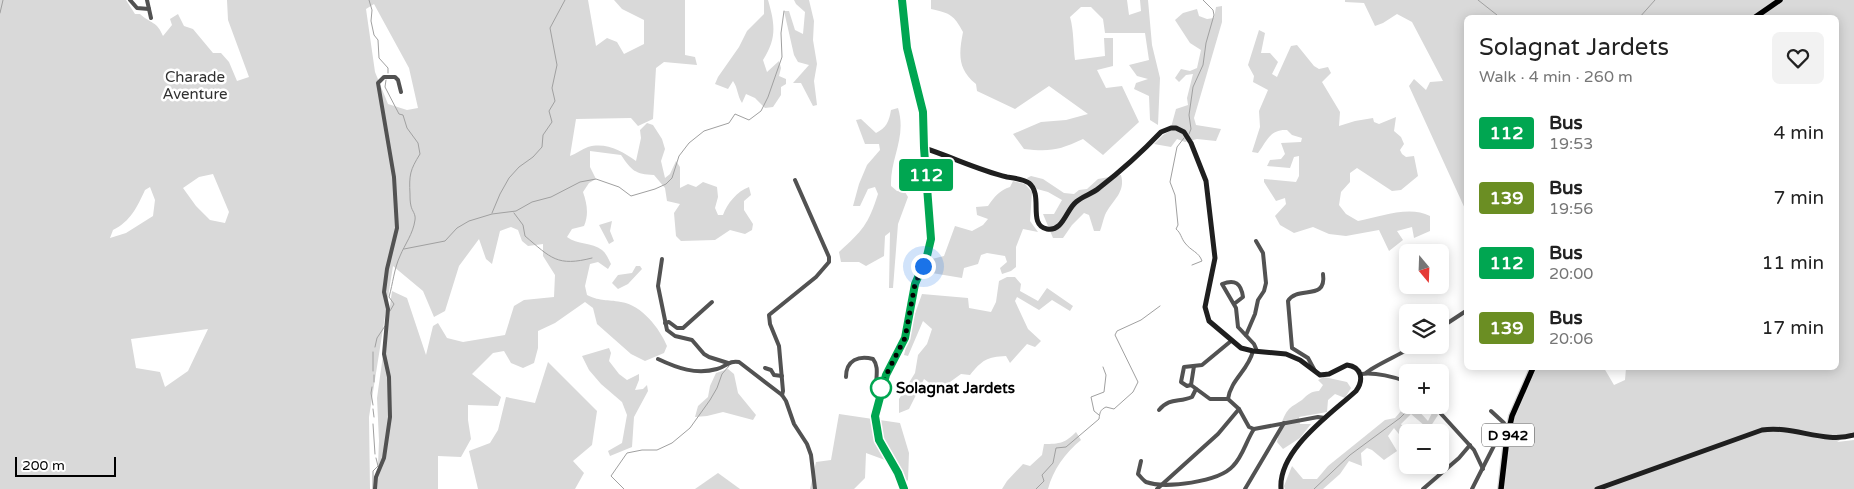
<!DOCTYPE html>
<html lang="en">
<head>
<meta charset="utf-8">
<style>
  :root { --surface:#fff; --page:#f2f2f2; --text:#222; --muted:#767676 }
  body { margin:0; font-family:"Varela Round",sans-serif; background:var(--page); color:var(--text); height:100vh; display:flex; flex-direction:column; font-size:19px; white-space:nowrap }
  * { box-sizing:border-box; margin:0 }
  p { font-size:16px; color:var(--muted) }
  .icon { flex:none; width:28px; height:28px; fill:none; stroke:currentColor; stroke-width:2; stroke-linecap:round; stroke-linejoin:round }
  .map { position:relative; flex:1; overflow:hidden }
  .sheet { position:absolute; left:1464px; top:15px; width:375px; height:355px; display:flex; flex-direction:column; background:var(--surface); border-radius:8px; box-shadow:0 2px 12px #0003 }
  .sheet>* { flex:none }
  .badge { padding:0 10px; border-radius:4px; font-size:18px; line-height:32px }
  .needle { width:32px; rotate:161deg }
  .fabs { position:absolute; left:1399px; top:244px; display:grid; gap:10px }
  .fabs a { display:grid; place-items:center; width:50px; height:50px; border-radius:8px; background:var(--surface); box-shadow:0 2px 12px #0003; font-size:25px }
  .scale { position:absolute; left:15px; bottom:12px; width:101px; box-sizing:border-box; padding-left:5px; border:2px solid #000; border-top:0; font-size:14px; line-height:18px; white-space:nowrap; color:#000; -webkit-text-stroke:4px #fff; paint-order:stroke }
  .you { position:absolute; width:25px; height:25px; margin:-12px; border:4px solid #fff; border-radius:50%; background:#1a73e8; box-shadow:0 0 0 8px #1a73e833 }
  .map>.badge { position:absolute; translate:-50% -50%; box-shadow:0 0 0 2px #fff }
  .round { display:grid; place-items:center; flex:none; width:52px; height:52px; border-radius:8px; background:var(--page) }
  .summary { display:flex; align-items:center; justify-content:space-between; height:85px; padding:0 15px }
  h1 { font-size:24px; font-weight:600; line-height:38px }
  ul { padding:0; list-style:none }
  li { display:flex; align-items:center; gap:15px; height:65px; padding:0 15px }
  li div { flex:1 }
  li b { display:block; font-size:19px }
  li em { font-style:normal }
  li .badge { min-width:55px; font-weight:700; text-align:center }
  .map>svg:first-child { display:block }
  .green { fill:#d9d9d9; fill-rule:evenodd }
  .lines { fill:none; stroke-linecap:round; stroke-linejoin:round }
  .stream { stroke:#a0a0a0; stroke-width:1 }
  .primary-casing { stroke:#dbdbdb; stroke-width:8 }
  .street { stroke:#525252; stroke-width:4 }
  .secondary { stroke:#1f1f1f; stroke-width:5 }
  .primary { stroke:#000; stroke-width:5.5 }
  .line-casing { stroke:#fff; stroke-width:11 }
  .line { stroke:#00a651; stroke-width:8 }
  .walk { stroke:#000; stroke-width:5; stroke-dasharray:0 9 }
  .stop-dot { fill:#fff; stroke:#00a651; stroke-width:2.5 }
  .labels { text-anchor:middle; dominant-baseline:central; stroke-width:5; stroke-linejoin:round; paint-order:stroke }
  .shield { fill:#fff; stroke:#4c4c4c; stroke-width:1 }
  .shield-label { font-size:14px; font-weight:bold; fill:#000 }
  .park-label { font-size:15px; fill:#303030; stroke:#fff }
  .stop-label { font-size:15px; font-weight:bold; fill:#000; stroke:#fff; text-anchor:start }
</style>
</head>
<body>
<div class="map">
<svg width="1854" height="489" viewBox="0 0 1854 489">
  <rect width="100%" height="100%" fill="#fff"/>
  <g class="green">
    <path d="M0 0H126L135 14H140C151 24 157 21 163 36L172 25 170 19 178 14 184 26 193 29 213 53H221L229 62 237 81 249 77 228 20 227 0H588L596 46 607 38 617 42 624 54 644 44V20L622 9 614 0H685V55L695 57 697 65 664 62 656 68 653 119 638 126 631 118 576 119 570 156C576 154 582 149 588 147 606 142 622 151 636 161L641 138 640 130 647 123 653 125 662 139 665 149 661 161 665 178 670 174 676 161 680 167V188L688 184 696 187 703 182 717 187 718 197 715 208 718 215H723C727 204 737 191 749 187L751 195 744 201V210L753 224 752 230 745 234 730 230 715 240 681 241 676 236 674 213 680 204 667 201 665 188 654 175C635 174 632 171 621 155L590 151V167L596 179 589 183 583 192C587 204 589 214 584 226L572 229 567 237C577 245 592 242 602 250 606 253 609 260 611 264L608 269 598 262 590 264 585 286 587 295C602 302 606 299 621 302 642 305 660 329 667 346L664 353 645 361 631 354 597 324 593 308 585 302 555 323 538 331V348L534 363 523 368 511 363 504 351 493 353 472 374 501 397 498 406 468 405V420L471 439 461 457 438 456V489H377L379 441 377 398 392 291 407 298 426 355 433 326 438 323 447 338 463 342 505 335 514 306 524 300 554 297 555 275 543 256V244L528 246 522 241 518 230 511 227 500 231 492 264 486 259 479 239 459 266 445 311 434 317 423 291 393 266 369 417 370 489H0ZM374 4 409 68 418 108 407 110 388 104 375 72 366 9ZM213 174 229 212 225 223 210 220 196 206 183 188 199 177ZM150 187 155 200 153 216 126 233 110 238 113 230C131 221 137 207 145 190ZM208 329 188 371 165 387 160 372 136 368 131 339Z"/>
    <path d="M764 0H768C775 24 777 38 763 60L767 72 779 61 781 68 779 76 786 79V84L781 87V95L773 107 765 108 755 98 746 94 742 103C737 95 738 88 733 81L728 89 715 84 718 77 739 47 747 31 764 14Z"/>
    <path d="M794 0H809L814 21 813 40 817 64 814 81 817 105 813 106 801 83H793L809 65 798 62 794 55 784 11H789L795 30 803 34 805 12 796 4Z"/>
    <path d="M931 0H1127L1129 15 1141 11 1140 0H1148L1152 45 1160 78 1158 125 1150 120 1149 96 1134 89 1136 83 1148 79 1137 76 1129 65 1149 60 1145 33H1105L1103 19 1091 7H1081L1070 17C1074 31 1073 46 1075 60L1105 56 1104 38H1113V66L1097 70 1106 88 1122 86 1139 122 1103 155 1083 139C1059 150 1051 152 1024 149L1013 134 1041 122 1066 120 1088 114 1049 86 1015 109 977 91 976 84C957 69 959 53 963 32 954 15 950 13 931 9Z"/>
    <path d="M1345 0H1854V433L1852 432 1837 442 1854 440V489H1504L1510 436 1514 414 1536 368H1604L1614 385 1625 380 1626 368H1836V18H1466V211L1409 86 1414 79 1426 90 1430 82 1443 81 1412 22 1397 14 1383 23 1375 26 1364 3 1345 2Z"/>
    <path d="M1222 6V22L1194 118 1196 125 1221 129 1216 141 1197 139 1185 142 1177 139 1171 147 1154 144 1163 135 1170 131 1176 109 1188 105 1187 98 1193 74 1186 75 1179 82 1175 78 1181 69 1190 71 1197 68 1201 50 1190 43 1175 20 1183 13 1197 9 1199 16 1207 19 1214 18 1216 7Z"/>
    <path d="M1259 30 1265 33 1261 53H1270L1278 62 1272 74 1277 77 1291 46 1297 45 1314 66 1319 69 1328 67 1331 73 1322 82 1340 112 1339 126 1355 121 1373 118 1374 122 1379 124 1396 117 1394 131 1401 137 1404 144 1400 150 1402 154 1406 157 1414 156 1418 176 1401 190 1392 191 1357 168 1350 173V182L1341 192 1339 205 1346 214 1358 221C1380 217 1409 205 1430 216V231L1414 238 1412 227 1397 231 1403 240 1389 251 1379 230 1346 236 1329 234 1313 227 1294 233 1280 225 1275 216 1286 204 1285 198 1276 201 1264 182V179L1296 182 1299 176V156L1294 157 1290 168 1267 166 1270 160 1281 159 1285 154 1281 143 1301 142 1302 138 1292 135 1287 130C1270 129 1267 141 1258 153L1252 152 1260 127 1259 111 1268 90 1253 82 1254 76 1248 65Z"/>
    <path d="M898 108C907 137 890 158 891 186L897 191 905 192 908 197 898 224 893 288H889L890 232 885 236 884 256 866 266 859 262H841L839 252C863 230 868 225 878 194L875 187 868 189 860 206H853L859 184 867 165 880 150 879 144H865L856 120 861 119 876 133C886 128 889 122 891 110Z"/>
    <path d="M1121 175C1126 193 1112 200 1105 215 1103 220 1102 226 1100 231H1094L1089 215 1084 213 1072 225 1063 238H1053L1043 214H1054L1062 200 1048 192 1037 189 1027 178 1031 176 1043 179 1064 193 1074 194 1079 190 1087 189 1098 179Z"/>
    <path d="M1013 181 1025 184 1032 192 1030 221 1038 232 1023 229 1016 247V267L1011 271 1002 274 1000 268 1007 262 1005 256 987 253 981 255 978 264 964 268 962 278 932 273V259L944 256 955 226 972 231 983 225 988 219 977 215 976 207 988 206C994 197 1000 190 1010 187Z"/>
    <path d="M612 221 610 231 614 241 609 244 599 225Z"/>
    <path d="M636 266H640L642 269 628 284 618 289 612 283 618 275 632 273Z"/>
    <path d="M1007 277H1015L1021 284 1020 291 1038 301 1047 288 1073 306 1070 311 1052 300 1039 310 1017 297 1015 301 1028 329 1041 341 1035 347 1027 344 1010 363 1006 356C987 357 982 360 970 375L961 374 939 390 924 379 909 409 899 413V399L915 373 918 355 927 344 932 329 923 321 908 356 904 355 912 322 922 294 968 298 969 308 991 312 996 302 999 281Z"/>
    <path d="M609 348 611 353 609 361 619 374 627 380 639 374V380L635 390 643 389 647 385 648 391 634 417 632 447 610 456 608 451 622 443 627 415 622 402 601 384 589 370 582 356Z"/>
    <path d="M548 362 597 411 592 445 573 461 584 473 575 489H478L469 451 490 443 498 430 506 397 535 403Z"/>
    <path d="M728 369 734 374 738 393 756 415 753 420 723 412 707 416 695 417 698 406 708 397 710 386 716 373Z"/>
    <path d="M1324 377 1347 382 1351 388 1345 398 1335 394 1328 400 1327 412 1299 417 1300 424H1311L1300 438 1283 449 1277 442C1280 431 1281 418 1289 409 1293 405 1298 403 1302 400 1307 395 1311 391 1319 391L1323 385 1318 380Z"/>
    <path d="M1407 404 1418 405 1415 407 1428 421 1434 409 1438 415 1427 432H1422L1425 426 1411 414 1401 424 1407 434V444L1394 428 1388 436 1397 451 1384 460 1372 450 1367 448 1361 453 1362 466 1349 461 1340 474 1323 489H1285L1284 486 1292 466 1303 479H1317L1328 466 1364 437 1385 420 1395 418Z"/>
    <path d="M839 414 900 423 909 453 908 480 905 483 892 459 885 460 866 453 865 478 854 489H810L816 462 831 460Z"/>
    <path d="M1076 432 1081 440C1065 453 1053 470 1048 489H1002L1007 481 1023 464 1030 466 1042 455 1044 444C1060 444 1065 443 1076 432Z"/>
    <path d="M718 473 740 489H695Z"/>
  </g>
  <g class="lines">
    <g class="stream">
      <path d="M369 0 372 10 371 21 374 35 378 40 379 58 388 68V73"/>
      <path d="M1478 0 1497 15 1498 18"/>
      <path d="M0 13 3 0"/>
      <path d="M1639 18 1655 0"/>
      <path d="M386 80 385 87 399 114 403 115 407 128 418 143 420 154C410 170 409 175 410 194 410 198 410 202 411 206 412 211 416 214 415 220 413 234 405 244 400 256 394 269 393 283 389 297L394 304 390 311"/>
      <path d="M1189 134 1191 129 1189 115 1193 87 1203 65 1206 43 1214 15 1213 10 1203 0"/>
      <path d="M1184 138 1177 147 1170 182 1175 195 1178 225 1176 229C1181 233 1181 238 1185 243 1191 251 1199 252 1202 261L1192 265"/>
      <path d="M492 213 500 194 509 178 519 167 533 157 542 147 543 135 552 122 549 111 555 101 552 88 557 65 550 28 565 0"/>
      <path d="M514 213 523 225 525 236C551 258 557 267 592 258"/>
      <path d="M404 249 445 241 457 228 469 221 492 214 516 211 532 202 551 197 580 182 596 179 619 187 631 196 655 189 666 184 672 178 679 156 689 143 704 131 729 123 735 114 749 120 761 111 768 97 782 57 781 33 784 11"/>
      <path d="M375 347 377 338 385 326"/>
      <path d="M373 352V371"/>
      <path d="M1429 366V372"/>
      <path d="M374 382V375"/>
      <path d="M372 387 371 393 373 405"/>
      <path d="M373 409 374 417"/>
      <path d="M1099 415 1094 411 1091 397 1104 392 1106 375 1103 367"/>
      <path d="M373 424 375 454"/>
      <path d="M373 489V471L378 466 376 458"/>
      <path d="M624 489 611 476 627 453 642 450H657L672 443 690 428 710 400 717 388 722 374 729 366"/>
      <path d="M1036 489 1044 481 1042 475 1053 463 1056 448 1066 447 1099 419C1100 412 1100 410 1106 407L1114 409 1133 392 1138 382 1115 335 1117 331 1141 320 1160 306"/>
      <path d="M1314 489 1350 455 1400 418 1413 405"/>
    </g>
    <g class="primary-casing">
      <g id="primary">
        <path d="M1754 18 1780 0"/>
        <path d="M1501 489 1507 438 1512 416 1533 368"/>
      </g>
    </g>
    <g class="street">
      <path d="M130 0 137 8 149 9"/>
      <path d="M147 0 151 18"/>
      <path d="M662 259 658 286 667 330 675 336 692 340 704 354 709 357 728 363"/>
      <path d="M1234 304 1243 297C1241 283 1235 279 1222 284L1236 308 1238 327 1254 344 1257 351"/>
      <path d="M665 323 669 322 677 328H683L712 302"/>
      <path d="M1440 328 1466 311"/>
      <path d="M1246 335 1255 314 1258 300 1264 291 1266 283 1263 253 1256 241"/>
      <path d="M658 359C677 368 696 375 717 369 726 367 729 360 739 362L782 395 786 401 794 424 807 444 811 455 815 489"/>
      <path d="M1194 366 1191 385 1210 399H1228C1231 379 1248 371 1253 351"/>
      <path d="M765 368 771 370 774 375 782 376"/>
      <path d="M1315 371 1308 358 1292 348 1288 301C1297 285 1327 302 1323 274"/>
      <path d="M1366 373C1373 366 1404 353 1415 345"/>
      <path d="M1361 374C1375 372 1395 377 1408 382"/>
      <path d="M846 377C846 360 859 355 873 359 882 370 871 386 880 395"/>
      <path d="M1191 385 1187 386 1181 382 1184 367 1202 365 1231 341"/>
      <path d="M782 395 783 391 779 346 770 324 769 315 816 277 829 262V257L795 180"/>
      <path d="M1228 399 1239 409 1249 427 1254 429 1318 417 1325 418"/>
      <path d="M1433 405 1474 450 1483 469"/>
      <path d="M1159 410C1170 397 1179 403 1192 397L1196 389"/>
      <path d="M1141 461 1138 474C1140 476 1143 480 1146 482 1165 489 1219 482 1233 466 1243 456 1246 441 1254 429"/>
      <path d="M375 489 376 477 384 458 390 417 389 377 384 354 388 309 384 292 387 269 397 228 394 177 378 83 384 77H395L398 80 401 92"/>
      <path d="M1157 489 1218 434 1239 409"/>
      <path d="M1245 489 1284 423"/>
      <path d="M1423 489 1459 458 1470 445"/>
      <path d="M1472 489 1504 426V423L1491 411"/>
    </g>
    <g class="secondary">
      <path d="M902 0 907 48 923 112 924 148 931 239 927 256 915 284 905 338 886 375 875 416 879 440 898 473 904 489"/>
      <path d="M924 148C952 157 978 170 1007 177 1014 178 1023 179 1029 183 1044 195 1027 225 1047 229 1063 232 1066 210 1076 202 1083 196 1092 194 1099 188 1121 171 1142 152 1161 132L1171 128H1176L1184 132 1191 143 1206 181 1215 258 1205 307 1209 321 1241 348 1253 351 1286 354 1300 360 1320 375 1329 374 1347 365C1362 367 1364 380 1356 391 1331 414 1278 450 1281 489"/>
      <path d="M1597 489 1762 430C1793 425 1824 444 1854 435"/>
    </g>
    <use href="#primary" class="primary"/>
  </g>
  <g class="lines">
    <g class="line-casing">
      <path id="line" d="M902 0 907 48 923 112 924 148 931 239 927 256 915 284 905 338 886 375 875 416 879 440 898 473 904 489"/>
    </g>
    <use href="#line" class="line"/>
    <path class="walk" d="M881 388 886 375 905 338 915 284 923 266"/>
  </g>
  <circle class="stop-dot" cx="881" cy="388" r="10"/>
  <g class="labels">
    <rect class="shield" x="1482" y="423.5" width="52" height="23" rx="4"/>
    <g class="shield-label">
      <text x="1508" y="435">D 942</text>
    </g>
    <g class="park-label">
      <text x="195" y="77">Charade<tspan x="195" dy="17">Aventure</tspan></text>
    </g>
    <g class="stop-label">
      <text x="896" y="388">Solagnat Jardets</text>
    </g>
  </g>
</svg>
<div class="fabs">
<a><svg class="needle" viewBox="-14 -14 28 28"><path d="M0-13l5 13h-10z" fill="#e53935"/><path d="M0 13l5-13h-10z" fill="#767676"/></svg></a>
<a><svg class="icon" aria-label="layers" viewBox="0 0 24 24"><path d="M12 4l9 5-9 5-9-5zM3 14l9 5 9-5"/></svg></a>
<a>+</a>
<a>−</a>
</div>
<div class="scale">200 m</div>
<div class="you" style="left:923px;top:266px"></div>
<b class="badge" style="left:926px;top:175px;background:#00a651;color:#fff">112</b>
<section class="sheet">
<div class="summary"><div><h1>Solagnat Jardets</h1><p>Walk · 4 min · 260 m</p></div><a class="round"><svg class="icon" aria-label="heart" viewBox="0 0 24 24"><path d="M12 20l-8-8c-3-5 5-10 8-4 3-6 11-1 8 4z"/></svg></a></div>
<ul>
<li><span class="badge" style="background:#00a651;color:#fff">112</span><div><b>Bus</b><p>19:53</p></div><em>4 min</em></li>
<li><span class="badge" style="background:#6b8e23;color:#fff">139</span><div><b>Bus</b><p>19:56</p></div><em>7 min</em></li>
<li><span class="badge" style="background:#00a651;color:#fff">112</span><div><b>Bus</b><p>20:00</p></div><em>11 min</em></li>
<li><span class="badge" style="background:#6b8e23;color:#fff">139</span><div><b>Bus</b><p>20:06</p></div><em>17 min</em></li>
</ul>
</section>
</div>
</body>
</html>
